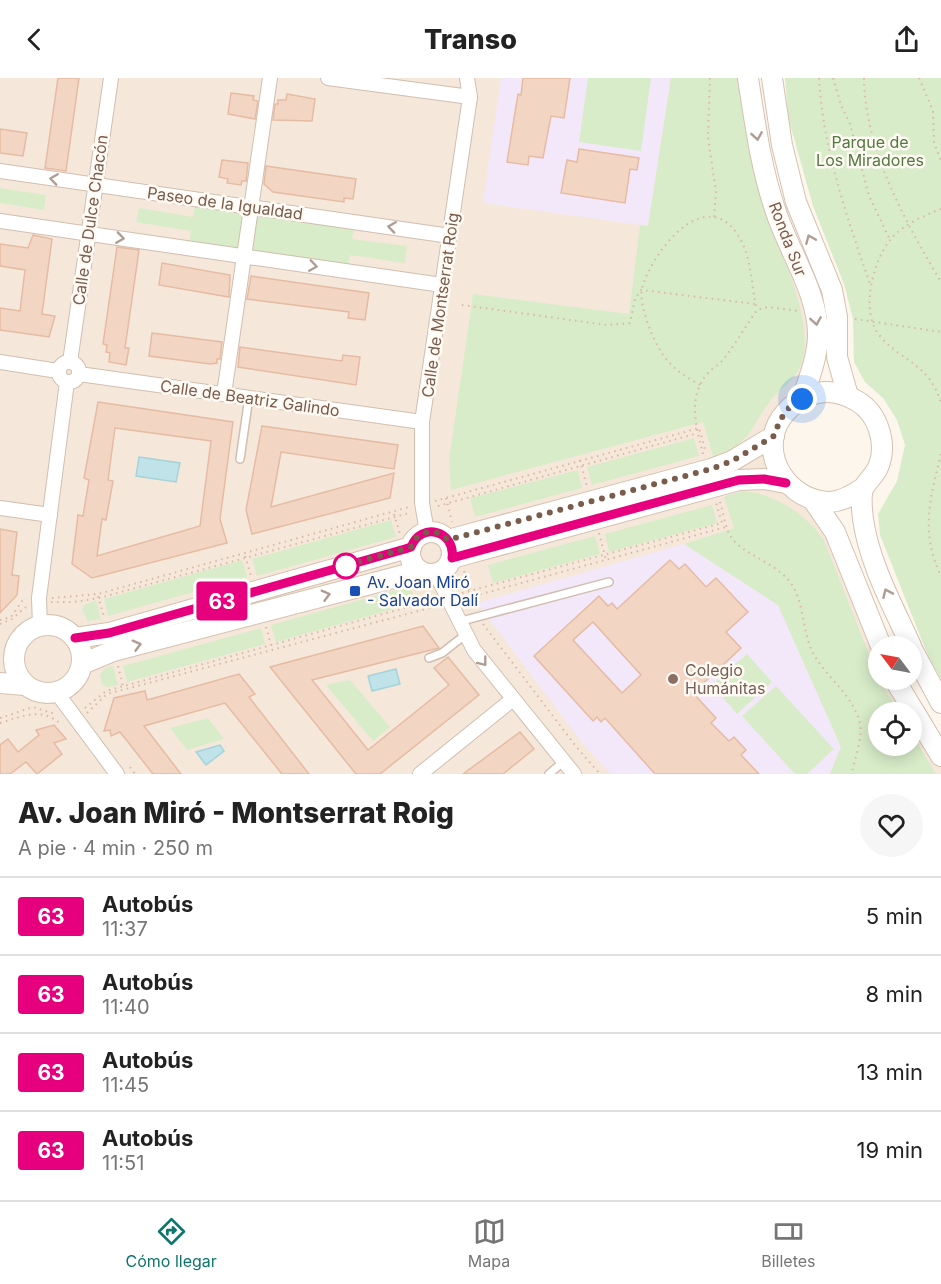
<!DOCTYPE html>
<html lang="es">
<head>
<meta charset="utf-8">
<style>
  :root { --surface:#fff; --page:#f6f6f6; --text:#222; --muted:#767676; --line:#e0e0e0; --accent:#0f766e }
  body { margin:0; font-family:Inter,sans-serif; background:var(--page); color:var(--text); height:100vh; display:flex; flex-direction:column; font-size:22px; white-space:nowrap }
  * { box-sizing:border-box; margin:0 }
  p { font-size:20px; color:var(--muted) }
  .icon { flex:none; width:33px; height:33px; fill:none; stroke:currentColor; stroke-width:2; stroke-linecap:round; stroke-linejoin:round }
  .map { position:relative; height:696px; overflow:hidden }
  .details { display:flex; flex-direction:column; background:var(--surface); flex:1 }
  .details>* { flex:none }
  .badge { padding:0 12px; border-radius:4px; font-size:21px; line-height:39px }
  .needle { width:39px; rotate:302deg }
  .controls { position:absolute; left:868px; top:558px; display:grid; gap:12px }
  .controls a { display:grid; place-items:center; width:54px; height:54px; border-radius:50%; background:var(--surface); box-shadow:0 3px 15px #0003; font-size:30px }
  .you { position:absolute; width:30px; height:30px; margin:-15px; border:4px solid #fff; border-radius:50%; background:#1a73e8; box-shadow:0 0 0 9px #1a73e833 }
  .map>.badge { position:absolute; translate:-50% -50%; box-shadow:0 0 0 3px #fff }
  .round { display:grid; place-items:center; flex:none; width:63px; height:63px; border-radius:32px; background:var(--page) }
  .head { display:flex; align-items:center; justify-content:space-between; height:102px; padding:0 18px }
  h1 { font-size:28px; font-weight:800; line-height:45px }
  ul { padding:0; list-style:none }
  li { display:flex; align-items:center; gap:18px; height:78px; padding:0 18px; border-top:2px solid var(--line) }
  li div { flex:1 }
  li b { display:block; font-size:22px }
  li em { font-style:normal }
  li .badge { min-width:66px; font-weight:700; text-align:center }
  header { display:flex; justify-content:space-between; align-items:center; height:78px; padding:0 18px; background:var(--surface); font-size:27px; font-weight:800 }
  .tab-bar { display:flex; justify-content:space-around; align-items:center; height:84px; border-top:2px solid var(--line); background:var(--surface); font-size:16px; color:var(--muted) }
  .tab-bar a { display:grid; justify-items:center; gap:3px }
  .tab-bar .active { color:var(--accent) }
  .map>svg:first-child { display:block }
  .residential { fill:#f5e8da; fill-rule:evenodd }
  .education { fill:#f3e8fa }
  .green { fill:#d8ecc9 }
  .water { fill:#bfe3e8; stroke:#a5d3da; stroke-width:1.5 }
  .building { fill:#f3d5c3; stroke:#e6bba3; stroke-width:1.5; fill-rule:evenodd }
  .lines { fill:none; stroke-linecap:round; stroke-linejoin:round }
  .lane-casing { stroke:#d1beb0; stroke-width:10 }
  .street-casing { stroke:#d1beb0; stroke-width:16 }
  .secondary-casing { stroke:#d6c0b0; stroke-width:22 }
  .path { stroke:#d9b8a5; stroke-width:2; stroke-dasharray:1.5 4.5; stroke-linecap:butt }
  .lane { stroke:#fff; stroke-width:7 }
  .street { stroke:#fff; stroke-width:14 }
  .secondary { stroke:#fff; stroke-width:20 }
  .oneway { stroke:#af9d94 }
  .line-casing { stroke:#fff; stroke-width:14 }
  .line { stroke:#e6007e; stroke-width:9 }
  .walk { stroke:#7a5c4d; stroke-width:6; stroke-dasharray:0 10.8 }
  .stop-dot { fill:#fff; stroke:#e6007e; stroke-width:3 }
  .transit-dot { fill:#1a4fb4; stroke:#fffaf3; stroke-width:2 }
  .education-dot { fill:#8d6e63; stroke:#fffaf3; stroke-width:2 }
  .labels { text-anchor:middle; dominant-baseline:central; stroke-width:5; stroke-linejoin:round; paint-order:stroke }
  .park-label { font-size:16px; fill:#537a41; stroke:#fffaf3 }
  .street-label { font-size:16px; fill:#7a5c4d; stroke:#fffaf3 }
  .transit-label { font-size:16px; fill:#164399; stroke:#fffaf3; text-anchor:start }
  .education-label { font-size:16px; fill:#785e54; stroke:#fffaf3; text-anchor:start }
</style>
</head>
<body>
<header><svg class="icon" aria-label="back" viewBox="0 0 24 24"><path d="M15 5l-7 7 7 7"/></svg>Transo<svg class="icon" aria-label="share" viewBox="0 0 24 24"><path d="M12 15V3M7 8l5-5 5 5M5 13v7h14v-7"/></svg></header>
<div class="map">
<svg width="941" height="696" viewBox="0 0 941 696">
  <rect width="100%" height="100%" fill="#fdf6ec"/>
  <path class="residential" d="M0 0H748L818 258 773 373 813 422 879 568V602H895L941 678V696H0ZM879 634H912V668H879Z"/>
  <g class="education">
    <path d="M501 0H671L648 148 483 125Z"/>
    <path d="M684 466 778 527 841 669 830 696H611L584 667 477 525Z"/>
  </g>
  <g class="green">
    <path d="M588 0H651L641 73 579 64Z"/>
    <path d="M671 0H738C743 40 749 78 760 117 774 163 816 238 802 284 796 304 778 311 768 326 747 355 751 365 713 378L703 344 451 412 449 382 473 216 629 236 640 147 648 148Z"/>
    <path d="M785 0H941V601L929 580 880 457 878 436 897 403 905 367 897 342 883 320 865 304 854 284 853 241 844 206 813 128 788 39Z"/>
    <path d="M0 110 46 117 44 132 0 125Z"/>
    <path d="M195 126 247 135 240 173 189 165 191 153 136 144 139 130 193 139Z"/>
    <path d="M256 135 354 149 352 161 407 168 405 185 350 177 348 188 251 174Z"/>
    <path d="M694 360 699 378 592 407 587 389Z"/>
    <path d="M578 392 582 410 475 439 470 420Z"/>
    <path d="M740 413C773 414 806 436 824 462L878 599 899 634H879V668H912V656L936 696H830L841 669 778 527 684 466 734 450 724 419Z"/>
    <path d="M712 427 717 445 609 474 605 456Z"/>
    <path d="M391 442 396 459 257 498 252 481Z"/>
    <path d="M595 458 600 476 493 505 488 487Z"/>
    <path d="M242 482 247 499 108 538 104 521Z"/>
    <path d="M410 508 415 525 276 564 271 547Z"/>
    <path d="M96 522 101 541 88 543 82 531 84 527Z"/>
    <path d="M261 550 265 566 127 604 123 588Z"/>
    <path d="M747 576 772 604 737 636 712 607Z"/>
    <path d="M113 588 118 607 106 609 102 606 100 597 105 590Z"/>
    <path d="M350 602 390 649 373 663 326 607Z"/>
    <path d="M776 608 834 671 807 696H795L742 638Z"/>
    <path d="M208 640 224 661 187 672 170 650Z"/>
  </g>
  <g class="water">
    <path d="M139 379 180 385 176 404 136 398Z"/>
    <path d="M396 591 400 606 372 613 368 598Z"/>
    <path d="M220 667 224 673 206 687 196 674Z"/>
  </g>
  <g class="building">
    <path d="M58 0H79L66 93 45 90Z"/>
    <path d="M523 0H570L564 40 551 38 543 80 529 78 528 87 507 84 518 16 521 17Z"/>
    <path d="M231 15 254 18 253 22 258 23 255 41 228 36Z"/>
    <path d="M287 16 315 21 312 43 273 42 275 26H278V22H286Z"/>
    <path d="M0 51 27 55 23 78 0 75Z"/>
    <path d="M579 71 639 80 637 92 630 91 625 125 561 115 567 82 577 84Z"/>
    <path d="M222 82 248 85 246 103H242L241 107 227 105 228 101 219 99Z"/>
    <path d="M266 88 356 101 353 121 344 120V124L273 114 264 106Z"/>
    <path d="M33 157 52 161 42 236 55 238 49 259 0 252V230L20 233 25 192 0 188V166L28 170Z"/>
    <path d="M117 169 139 172 125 270H129L126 287 109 284 110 275 106 274 107 267 103 266Z"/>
    <path d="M162 185 230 197 229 219 159 207Z"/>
    <path d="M251 198 369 215 365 242 348 240 349 234 247 221Z"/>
    <path d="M152 255 222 264 220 281H217V285L210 286 149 278Z"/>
    <path d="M240 269 342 283 343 277 360 279 356 307 238 289Z"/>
    <path d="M98 324 233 344 220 441 227 465 92 500 72 486 78 437 83 438 89 402 84 400ZM115 350 211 363 200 448 97 478 102 441 106 442 113 403 108 402Z"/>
    <path d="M262 348 398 367 394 391 281 374 271 429 394 395 390 420 252 456 246 432Z"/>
    <path d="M0 451 17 454 12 497 19 498 17 517 0 535Z"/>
    <path d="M670 482 679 491 685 486 706 509 716 500 748 534 726 554 741 570 693 615 716 640 711 645 729 663 734 659 746 672 741 677 759 696H655L605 640 601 644 597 639 593 643 534 578 599 518 608 528 612 525 617 531ZM593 544 641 597 622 615 573 562Z"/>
    <path d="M423 548 439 570 312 602 368 672 449 607 434 590 448 579 479 617 380 696H356L270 589Z"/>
    <path d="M239 596 255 616 249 619 309 696H282L225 625 144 648 181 696H153L120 654 111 658 110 652 104 653 114 620 145 613 147 622Z"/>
    <path d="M54 647 66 661 54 665 62 676 37 696 26 684 10 696H0V667L8 661 18 674 39 657 36 652Z"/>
    <path d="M520 654 534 671 503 696H463Z"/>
  </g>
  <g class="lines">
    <g class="lane-casing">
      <g id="lane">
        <path d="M240 381 249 319"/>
        <path d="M458 544 609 504"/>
        <path d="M429 580 442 575 465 557"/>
        <path d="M549 696 563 684"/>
      </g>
    </g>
    <g class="street-casing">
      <g id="street">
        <path d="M328 0 470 19"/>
        <path d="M0 93 450 158"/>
        <path d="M0 143 442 207"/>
        <circle cx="69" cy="294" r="10"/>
        <path d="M0 284 58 293"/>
        <path d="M70 284 111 0"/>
        <path d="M79 296 422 344"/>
        <path d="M224 316 270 0"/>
        <path d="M0 430 50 437"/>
        <path d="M427 454 422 425V344L470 19 467 0"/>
        <path d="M436 496 474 572 574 696"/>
        <path d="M40 548 39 520 67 304"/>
        <path d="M57 615 117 696"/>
        <path d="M420 696 513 621"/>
      </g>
    </g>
    <g class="secondary-casing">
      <g id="secondary">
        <path d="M748 0C755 45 761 91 776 134 789 174 819 216 818 259 817 280 809 301 802 321"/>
        <path d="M772 0 782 67 796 124 832 212 837 239V279L848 318"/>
        <path d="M863 410C853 417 843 423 830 424 789 424 757 377 781 340 790 328 803 318 818 315 831 312 845 316 857 323 878 335 887 365 879 387 876 396 869 401 864 409 860 417 862 433 863 441 869 485 893 528 911 568"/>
        <path d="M813 422 835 454 881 568"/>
        <circle cx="431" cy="475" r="21"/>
        <path d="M448 462 711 391 732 383 774 358"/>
        <path d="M452 480 739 402 764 401 786 405"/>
        <circle cx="48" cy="581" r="34"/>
        <path d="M75 560 109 555 411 469"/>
        <path d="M912 571 941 625"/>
        <path d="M82 586 113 573 420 493"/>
        <path d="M895 602 941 678"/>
        <path d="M0 605 25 607"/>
      </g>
    </g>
    <g class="path">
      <path d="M710 0 708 59 716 114 714 140"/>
      <path d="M819 0C823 72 848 142 871 209"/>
      <path d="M833 0 841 27 850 46 869 118 890 162"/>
      <path d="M864 0C865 72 905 143 941 204"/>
      <path d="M919 0 933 33 934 65 941 83"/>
      <path d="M941 131C923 138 902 147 890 162 872 185 860 235 880 258 903 285 929 285 941 325"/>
      <path d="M462 227 607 247 630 245 635 221 641 212 755 226"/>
      <path d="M855 241 941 254"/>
      <path d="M700 307C688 300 676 293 667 282 655 269 638 227 642 210 651 177 701 109 735 153 753 176 750 206 757 232"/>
      <path d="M703 376C696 348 687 319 708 295 712 290 718 288 722 283 735 267 745 249 757 232L768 229 799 233"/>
      <path d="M941 376C930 421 920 454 941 498"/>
      <path d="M580 382 587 409"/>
      <path d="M446 420 452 444"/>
      <path d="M435 423 699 350 706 375"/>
      <path d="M720 424C724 436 725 453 734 463 750 479 775 485 790 504 804 522 802 552 812 573 825 599 854 617 860 646 863 661 854 681 852 696"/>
      <path d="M438 428 698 355"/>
      <path d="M394 436 400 456"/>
      <path d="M599 455 606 482"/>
      <path d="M245 478 251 498"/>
      <path d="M464 493 475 530"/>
      <path d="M415 511 421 531"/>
      <path d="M462 515 722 445 716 425"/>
      <path d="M98 518 104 539"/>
      <path d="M52 520 98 516 409 429"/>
      <path d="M463 521 726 449"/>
      <path d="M51 524H74L99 520 409 435"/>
      <path d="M0 542 11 539 25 519"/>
      <path d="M0 546 12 541 26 529"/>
      <path d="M483 546 578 671 600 696"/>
      <path d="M266 549 271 567"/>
      <path d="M118 588 123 608"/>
      <path d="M85 630 106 613 433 522"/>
      <path d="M87 635 107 616 437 528"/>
      <path d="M0 640 33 629 55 636"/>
      <path d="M0 645C23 638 41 629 61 646"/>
      <path d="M130 689 135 696"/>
    </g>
    <use href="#lane" class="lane"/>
    <use href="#street" class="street"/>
    <use href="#secondary" class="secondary"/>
  </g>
  <defs><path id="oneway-chevron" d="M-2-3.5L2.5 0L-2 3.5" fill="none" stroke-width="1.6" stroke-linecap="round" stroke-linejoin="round" transform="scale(1.5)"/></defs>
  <g class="oneway">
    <use href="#oneway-chevron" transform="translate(757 58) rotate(81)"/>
    <use href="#oneway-chevron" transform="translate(54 101) rotate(-172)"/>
    <use href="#oneway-chevron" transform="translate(392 149) rotate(-172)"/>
    <use href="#oneway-chevron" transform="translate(120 160) rotate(8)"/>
    <use href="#oneway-chevron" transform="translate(810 161) rotate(-113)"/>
    <use href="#oneway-chevron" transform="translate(313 188) rotate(8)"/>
    <use href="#oneway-chevron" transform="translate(816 243) rotate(81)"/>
    <use href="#oneway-chevron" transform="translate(887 515) rotate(-114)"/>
    <use href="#oneway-chevron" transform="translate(326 517) rotate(-15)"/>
    <use href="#oneway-chevron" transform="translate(137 567) rotate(-15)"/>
    <use href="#oneway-chevron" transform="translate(483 584) rotate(52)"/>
  </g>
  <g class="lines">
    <g class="line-casing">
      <path id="line" d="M75 560 109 555 405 471 411 469C421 443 456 453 452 480L739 402 764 401 786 405"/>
    </g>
    <use href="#line" class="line"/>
    <path class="walk" d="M346 488 337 490 411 469C417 452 436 449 448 462L711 391 732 383 774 358 780 342 789 330 802 321"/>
  </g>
  <circle class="stop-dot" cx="346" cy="488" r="12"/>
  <rect class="transit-dot" x="349" y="507" width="12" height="12" rx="3"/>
  <circle class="education-dot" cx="673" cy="601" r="6"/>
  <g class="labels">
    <g class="park-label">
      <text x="870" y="64">Parque de<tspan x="870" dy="18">Los Miradores</tspan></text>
    </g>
    <g class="street-label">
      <text transform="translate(225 125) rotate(8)">Paseo de la Igualdad</text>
      <text transform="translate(90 142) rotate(-82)">Calle de Dulce Chacón</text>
      <text transform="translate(788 161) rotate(69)">Ronda Sur</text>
      <text transform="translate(440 227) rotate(-82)">Calle de Montserrat Roig</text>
      <text transform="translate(250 320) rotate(8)">Calle de Beatriz Galindo</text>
    </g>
    <g class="transit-label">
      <text x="367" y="504">Av. Joan Miró<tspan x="367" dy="18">- Salvador Dalí</tspan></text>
    </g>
    <g class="education-label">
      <text x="685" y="592">Colegio<tspan x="685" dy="18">Humánitas</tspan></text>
    </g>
  </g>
</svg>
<div class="controls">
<a><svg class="needle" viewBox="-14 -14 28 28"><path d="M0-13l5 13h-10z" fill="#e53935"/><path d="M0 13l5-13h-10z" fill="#767676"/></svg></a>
<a><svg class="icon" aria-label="locate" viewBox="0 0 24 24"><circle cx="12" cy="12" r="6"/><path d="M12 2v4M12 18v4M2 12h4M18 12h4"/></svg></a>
</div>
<div class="you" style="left:802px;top:321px"></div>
<b class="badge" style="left:222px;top:523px;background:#e6007e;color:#fff">63</b>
</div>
<section class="details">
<div class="head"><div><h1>Av. Joan Miró - Montserrat Roig</h1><p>A pie · 4 min · 250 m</p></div><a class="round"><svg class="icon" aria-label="heart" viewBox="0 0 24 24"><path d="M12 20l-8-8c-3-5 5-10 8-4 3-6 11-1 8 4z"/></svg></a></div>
<ul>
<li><span class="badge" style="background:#e6007e;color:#fff">63</span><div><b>Autobús</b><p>11:37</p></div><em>5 min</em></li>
<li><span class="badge" style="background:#e6007e;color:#fff">63</span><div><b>Autobús</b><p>11:40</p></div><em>8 min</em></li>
<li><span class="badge" style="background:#e6007e;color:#fff">63</span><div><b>Autobús</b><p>11:45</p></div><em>13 min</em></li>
<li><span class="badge" style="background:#e6007e;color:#fff">63</span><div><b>Autobús</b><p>11:51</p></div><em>19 min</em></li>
</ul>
</section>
<nav class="tab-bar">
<a class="active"><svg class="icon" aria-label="directions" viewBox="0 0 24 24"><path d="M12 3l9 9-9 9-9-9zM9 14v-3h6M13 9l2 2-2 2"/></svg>Cómo llegar</a>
<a><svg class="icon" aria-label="map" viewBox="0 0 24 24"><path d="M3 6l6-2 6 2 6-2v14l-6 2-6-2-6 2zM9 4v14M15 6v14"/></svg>Mapa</a>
<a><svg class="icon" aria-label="tickets" viewBox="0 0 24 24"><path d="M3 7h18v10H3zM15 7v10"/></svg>Billetes</a>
</nav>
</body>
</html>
